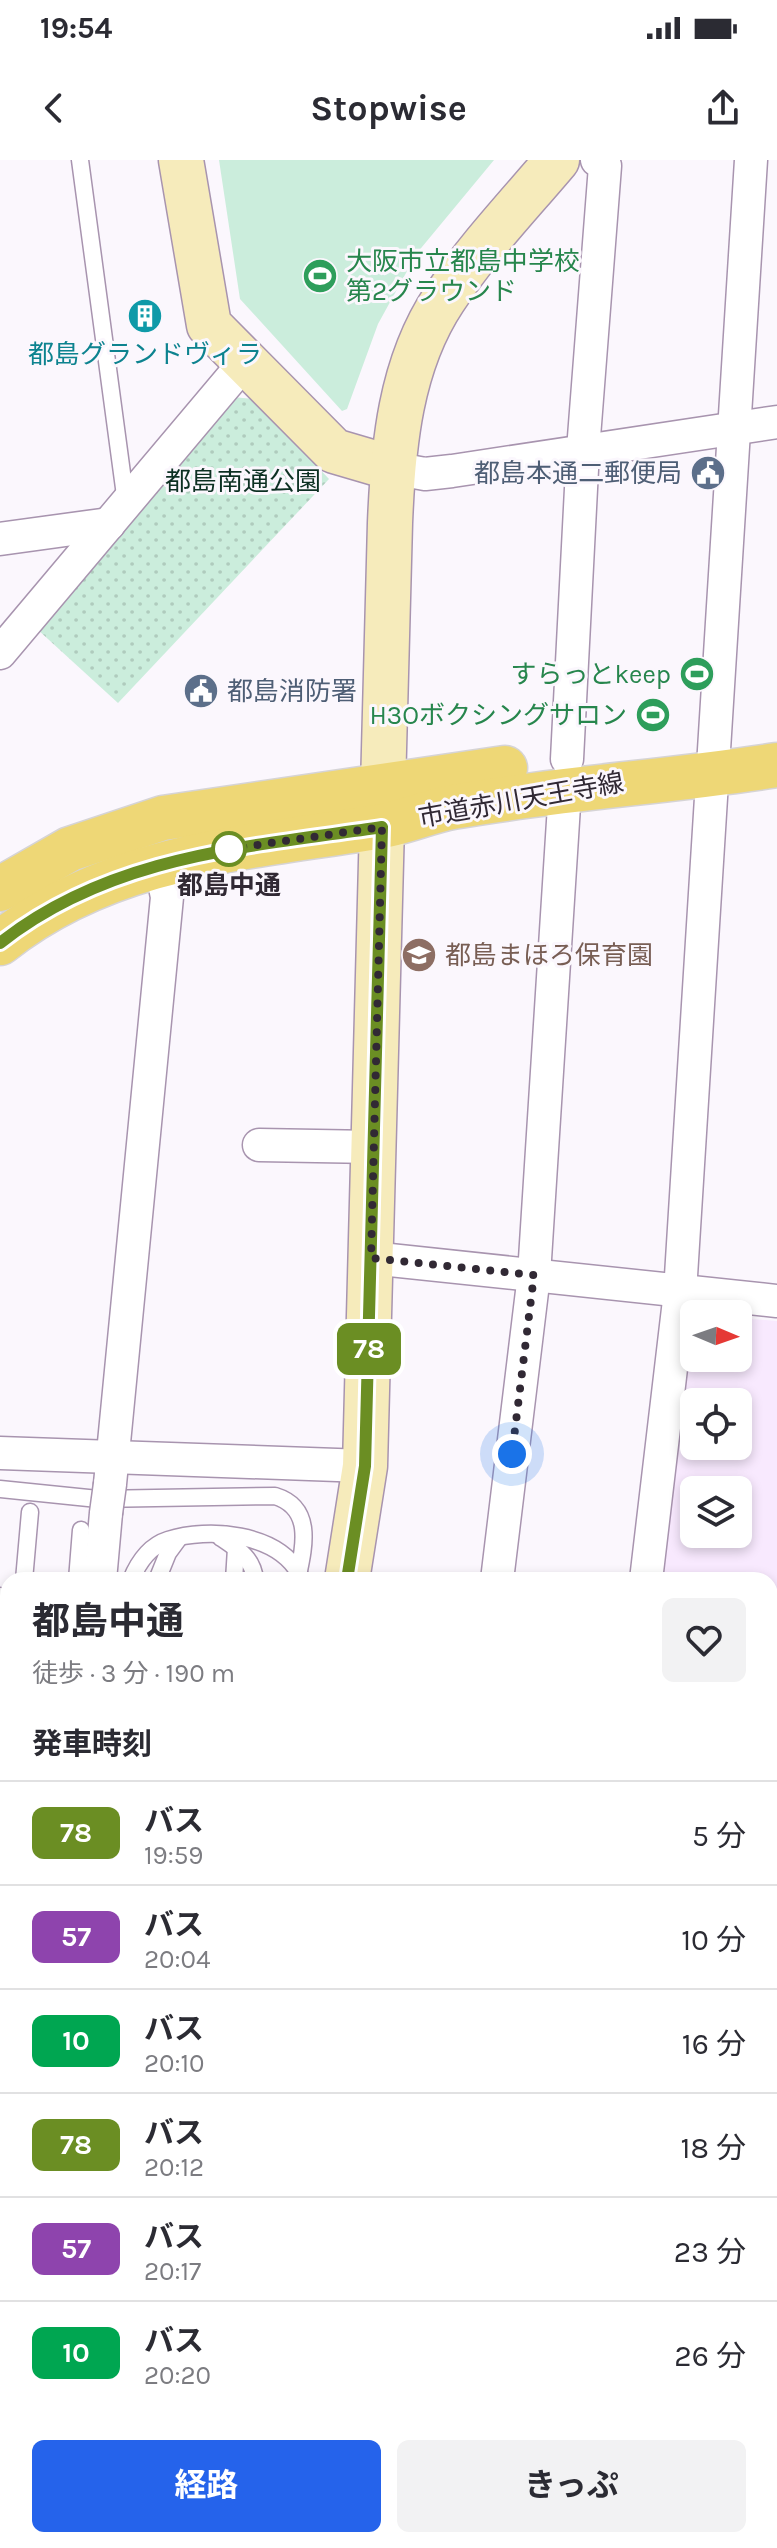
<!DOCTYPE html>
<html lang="ja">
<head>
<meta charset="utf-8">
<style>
  :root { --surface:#fff; --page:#f2f2f3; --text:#2b2b33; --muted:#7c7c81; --line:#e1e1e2; --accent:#2563eb }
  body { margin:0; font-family:Karla,"Noto Sans JP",sans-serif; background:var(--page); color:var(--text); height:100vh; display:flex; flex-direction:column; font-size:30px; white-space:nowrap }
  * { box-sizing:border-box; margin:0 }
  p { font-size:26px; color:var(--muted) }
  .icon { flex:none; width:44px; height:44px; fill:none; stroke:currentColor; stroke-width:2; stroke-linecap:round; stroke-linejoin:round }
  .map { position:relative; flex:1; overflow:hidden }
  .side { position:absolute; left:0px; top:1412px; width:778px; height:976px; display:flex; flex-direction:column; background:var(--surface); border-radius:24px 24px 0 0; box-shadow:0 4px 12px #0003 }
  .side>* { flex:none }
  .badge { padding:0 16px; border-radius:12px; font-size:28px; line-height:52px }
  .needle { width:52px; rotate:92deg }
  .tools { position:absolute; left:680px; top:1140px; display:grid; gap:16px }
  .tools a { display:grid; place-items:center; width:72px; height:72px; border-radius:12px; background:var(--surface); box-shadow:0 4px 12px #0003; font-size:40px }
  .you { position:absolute; width:40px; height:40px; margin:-20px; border:6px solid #fff; border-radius:50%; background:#1a73e8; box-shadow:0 0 0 12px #1a73e833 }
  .map>.badge { position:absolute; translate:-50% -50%; box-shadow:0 0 0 4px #fff }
  h2 { padding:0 32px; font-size:30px; line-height:72px }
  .round { display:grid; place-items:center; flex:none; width:84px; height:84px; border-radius:12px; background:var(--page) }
  .head { display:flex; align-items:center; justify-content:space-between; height:136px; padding:0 32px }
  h1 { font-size:38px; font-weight:700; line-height:60px }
  .button { display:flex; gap:16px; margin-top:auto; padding:16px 32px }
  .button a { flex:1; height:92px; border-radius:12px; background:var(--accent); color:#fff; font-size:32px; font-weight:700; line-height:92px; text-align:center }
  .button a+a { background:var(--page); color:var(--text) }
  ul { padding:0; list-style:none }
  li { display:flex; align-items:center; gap:24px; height:104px; padding:0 32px; border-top:2px solid var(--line) }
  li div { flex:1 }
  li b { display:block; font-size:30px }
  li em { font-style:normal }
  li .badge { min-width:88px; font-weight:700; text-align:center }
  .status { display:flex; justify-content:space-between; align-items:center; height:56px; padding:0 40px; background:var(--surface); direction:ltr }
  .status svg { height:22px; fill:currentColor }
  header { display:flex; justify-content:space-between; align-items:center; height:104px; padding:0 32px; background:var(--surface); font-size:36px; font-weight:700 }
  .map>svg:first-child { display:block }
  .built { fill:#f8e9fe; fill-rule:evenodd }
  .grass { fill:#cbeddc }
  .park { fill:url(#park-dots) }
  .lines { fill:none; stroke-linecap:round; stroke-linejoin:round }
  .lane-casing { stroke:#a894af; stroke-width:19 }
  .street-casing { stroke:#a894af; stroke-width:35 }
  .secondary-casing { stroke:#a894af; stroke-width:47 }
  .primary-casing { stroke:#d6d4d6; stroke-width:47 }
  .lane { stroke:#fff; stroke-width:16 }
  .street { stroke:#fff; stroke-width:32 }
  .secondary { stroke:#f6ebbb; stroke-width:44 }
  .primary { stroke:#eed776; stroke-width:44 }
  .street-bridge-casing { stroke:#a894af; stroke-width:35; stroke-linecap:butt }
  .street-bridge { stroke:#fff; stroke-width:32 }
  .line-casing { stroke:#fff; stroke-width:18 }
  .line { stroke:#6b8e23; stroke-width:12 }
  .walk { stroke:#312934; stroke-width:8; stroke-dasharray:0 14.4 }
  .stop-dot { fill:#fff; stroke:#6b8e23; stroke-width:4 }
  .labels { text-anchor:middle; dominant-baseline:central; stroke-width:6; stroke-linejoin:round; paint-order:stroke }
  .leisure-label { font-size:26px; fill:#27864d; stroke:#fbf7fd; text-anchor:end }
  .culture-label { font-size:26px; fill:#0d838f; stroke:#fbf7fd }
  .service-label { font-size:26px; fill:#4e5e75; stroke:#fbf7fd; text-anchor:end }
  .park-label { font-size:26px; fill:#0c3022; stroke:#fbf7fd }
  .street-label { font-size:26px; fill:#312934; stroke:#fbf7fd }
  .stop-label { font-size:26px; font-weight:bold; fill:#312934; stroke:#fbf7fd }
  .education-label { font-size:26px; fill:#785e54; stroke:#fbf7fd; text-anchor:start }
</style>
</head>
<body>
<div class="status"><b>19:54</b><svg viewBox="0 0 49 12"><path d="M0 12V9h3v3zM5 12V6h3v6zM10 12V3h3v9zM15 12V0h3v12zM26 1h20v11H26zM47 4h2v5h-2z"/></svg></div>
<header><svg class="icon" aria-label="back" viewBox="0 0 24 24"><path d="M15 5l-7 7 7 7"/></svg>Stopwise<svg class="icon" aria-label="share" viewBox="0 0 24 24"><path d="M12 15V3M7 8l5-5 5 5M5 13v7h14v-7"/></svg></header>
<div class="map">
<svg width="777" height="2388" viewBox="0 0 777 2388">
  <defs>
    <pattern id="park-dots" width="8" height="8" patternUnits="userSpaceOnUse" patternTransform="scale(2)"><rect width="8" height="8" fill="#cbeddc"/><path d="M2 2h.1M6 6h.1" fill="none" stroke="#afcbbd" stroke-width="1.8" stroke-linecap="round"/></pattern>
  </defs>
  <rect width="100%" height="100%" fill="#fbf7fd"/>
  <path class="built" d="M738 1158 777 1161V1748H770V1420H660L689 1164 694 1159V1198H738ZM694 1242H738V1286H694ZM694 1330H738V1374H694Z"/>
  <path class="grass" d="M219 0H494L417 93 378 164 347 249 342 251 240 139Z"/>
  <path class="park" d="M232 237 254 239 329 319 118 543 37 469Z"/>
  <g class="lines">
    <g class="lane-casing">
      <g id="lane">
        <path d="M80 0 126 343"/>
        <path d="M0 1329 98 1339 275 1336C314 1348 304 1387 297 1420"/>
        <path d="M220 1377C238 1389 253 1398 255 1420"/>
        <path d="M24 1420 30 1352"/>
        <path d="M77 1420 81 1370"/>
        <path d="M131 1420C138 1403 149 1386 168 1380 209 1367 276 1373 299 1413"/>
        <path d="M157 1420 168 1393 179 1378"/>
        <path d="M234 1420 236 1388"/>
        <path d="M0 1436 8 1444"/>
        <path d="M0 1516H8"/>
        <path d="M0 1664 8 1583"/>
      </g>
    </g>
    <g class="street-casing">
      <g id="street">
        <path d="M392 308 425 314 452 311 777 262"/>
        <path d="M0 379 109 364"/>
        <path d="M0 493 245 202"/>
        <path d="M567 599 583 290 605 6 597 0"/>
        <path d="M259 985 374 987"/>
        <path d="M371 1098 777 1141"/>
        <path d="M0 1293 365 1306"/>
        <path d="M110 1324 167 737 160 703"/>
        <path d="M100 1420 106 1353"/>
        <path d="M497 1420 534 1115 565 630"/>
        <path d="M646 1420 680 1132 751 0"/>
        <path d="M0 1696 8 1697"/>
        <path d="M770 1766 777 1767"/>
        <path d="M770 2085 777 2010"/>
        <path d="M8 2388 9 2380"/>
        <path d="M387 2388 388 2380"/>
        <path d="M559 2388 560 2380"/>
        <path d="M742 2388V2380"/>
      </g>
    </g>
    <g class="secondary-casing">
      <g id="secondary">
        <path d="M181 0 209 165 334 291 392 308"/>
        <path d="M347 1420 365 1306 390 363C393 287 400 205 444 139 477 89 519 45 557 0"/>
        <path d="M203 2388V2380"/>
      </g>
    </g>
    <g class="primary-casing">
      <g id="primary">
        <path d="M0 729 70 689 163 658 505 608"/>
        <path d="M0 783C109 696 244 688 377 667 403 663 427 652 453 647 560 628 669 622 777 605"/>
      </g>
    </g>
    <use href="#lane" class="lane"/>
    <use href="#street" class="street"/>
    <use href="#secondary" class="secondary"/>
    <use href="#primary" class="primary"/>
    <g class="street-bridge-casing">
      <path id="street-bridge" d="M106 1353 110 1324"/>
    </g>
    <use href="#street-bridge" class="street-bridge"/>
  </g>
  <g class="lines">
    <g class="line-casing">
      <path id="line" d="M0 783C111 695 248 687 382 667L365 1306 347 1420"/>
    </g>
    <use href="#line" class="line"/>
    <path class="walk" d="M229 689 382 667 371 1098 534 1115 512 1294"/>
  </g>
  <defs>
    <g id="stadium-disc" transform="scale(1.8)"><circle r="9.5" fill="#2e9e5b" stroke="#fbf7fd"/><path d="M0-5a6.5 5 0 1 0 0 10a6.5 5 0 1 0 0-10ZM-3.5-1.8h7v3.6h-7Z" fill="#fff"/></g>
    <g id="building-disc" transform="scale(1.8)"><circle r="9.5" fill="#0f9aa8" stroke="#fbf7fd"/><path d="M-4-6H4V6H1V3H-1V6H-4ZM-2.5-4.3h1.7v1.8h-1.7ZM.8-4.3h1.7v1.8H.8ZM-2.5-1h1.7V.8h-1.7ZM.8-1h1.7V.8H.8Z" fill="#fff"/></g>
    <g id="civic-disc" transform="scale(1.8)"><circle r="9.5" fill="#5c6f8a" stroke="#fbf7fd"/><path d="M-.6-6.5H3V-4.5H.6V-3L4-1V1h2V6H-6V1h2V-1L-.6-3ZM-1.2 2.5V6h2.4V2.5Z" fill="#fff"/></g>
    <g id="school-disc" transform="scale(1.8)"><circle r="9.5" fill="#8d6e63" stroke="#fbf7fd"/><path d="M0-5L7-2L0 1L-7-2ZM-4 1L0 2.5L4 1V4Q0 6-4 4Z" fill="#fff"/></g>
  </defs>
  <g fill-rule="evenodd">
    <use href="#stadium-disc" x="320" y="116"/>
    <use href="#building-disc" x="145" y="156"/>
    <use href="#civic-disc" x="708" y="313"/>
    <use href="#stadium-disc" x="697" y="514"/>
    <use href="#civic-disc" x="201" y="531"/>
    <use href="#stadium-disc" x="653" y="555"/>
    <use href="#school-disc" x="419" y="795"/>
  </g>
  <circle class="stop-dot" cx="229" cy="689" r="16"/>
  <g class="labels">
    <g class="leisure-label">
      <text x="346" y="101" text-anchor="start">大阪市立都島中学校<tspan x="346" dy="30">第2グラウンド</tspan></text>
      <text x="671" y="514">すらっとkeep</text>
      <text x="627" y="555">H3Oボクシングサロン</text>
    </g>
    <g class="culture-label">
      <text x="145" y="194">都島グランドヴィラ</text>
    </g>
    <g class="service-label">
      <text x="682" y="313">都島本通二郵便局</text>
      <text x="227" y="531" text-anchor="start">都島消防署</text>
    </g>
    <g class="park-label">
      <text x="243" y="321">都島南通公園</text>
    </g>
    <g class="street-label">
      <text transform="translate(521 640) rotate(-10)">市道赤川天王寺線</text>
    </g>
    <g class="stop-label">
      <text x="229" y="725">都島中通</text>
    </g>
    <g class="education-label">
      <text x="445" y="795">都島まほろ保育園</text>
    </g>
  </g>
</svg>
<div class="tools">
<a><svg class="needle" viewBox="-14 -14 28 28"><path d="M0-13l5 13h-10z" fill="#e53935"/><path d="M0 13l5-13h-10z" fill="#7c7c81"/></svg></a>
<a><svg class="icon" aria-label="locate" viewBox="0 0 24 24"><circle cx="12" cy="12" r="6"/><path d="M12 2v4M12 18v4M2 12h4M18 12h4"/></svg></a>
<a><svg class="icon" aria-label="layers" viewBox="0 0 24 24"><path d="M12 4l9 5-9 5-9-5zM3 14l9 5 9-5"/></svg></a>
</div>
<div class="you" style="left:512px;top:1294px"></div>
<b class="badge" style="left:369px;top:1189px;background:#6b8e23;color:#fff">78</b>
<section class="side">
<div class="head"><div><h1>都島中通</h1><p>徒歩 · 3 分 · 190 m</p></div><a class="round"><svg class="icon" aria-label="heart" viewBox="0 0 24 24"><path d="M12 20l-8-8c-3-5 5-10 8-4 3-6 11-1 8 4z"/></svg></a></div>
<h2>発車時刻</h2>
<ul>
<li><span class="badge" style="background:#6b8e23;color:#fff">78</span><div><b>バス</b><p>19:59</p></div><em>5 分</em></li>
<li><span class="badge" style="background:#8e44ad;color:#fff">57</span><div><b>バス</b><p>20:04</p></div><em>10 分</em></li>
<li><span class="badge" style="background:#00a651;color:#fff">10</span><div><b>バス</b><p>20:10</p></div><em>16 分</em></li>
<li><span class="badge" style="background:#6b8e23;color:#fff">78</span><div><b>バス</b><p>20:12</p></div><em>18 分</em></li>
<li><span class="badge" style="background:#8e44ad;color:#fff">57</span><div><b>バス</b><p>20:17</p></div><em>23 分</em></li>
<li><span class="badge" style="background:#00a651;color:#fff">10</span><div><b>バス</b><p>20:20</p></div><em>26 分</em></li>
</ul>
<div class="button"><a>経路</a><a>きっぷ</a></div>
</section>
</div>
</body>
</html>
